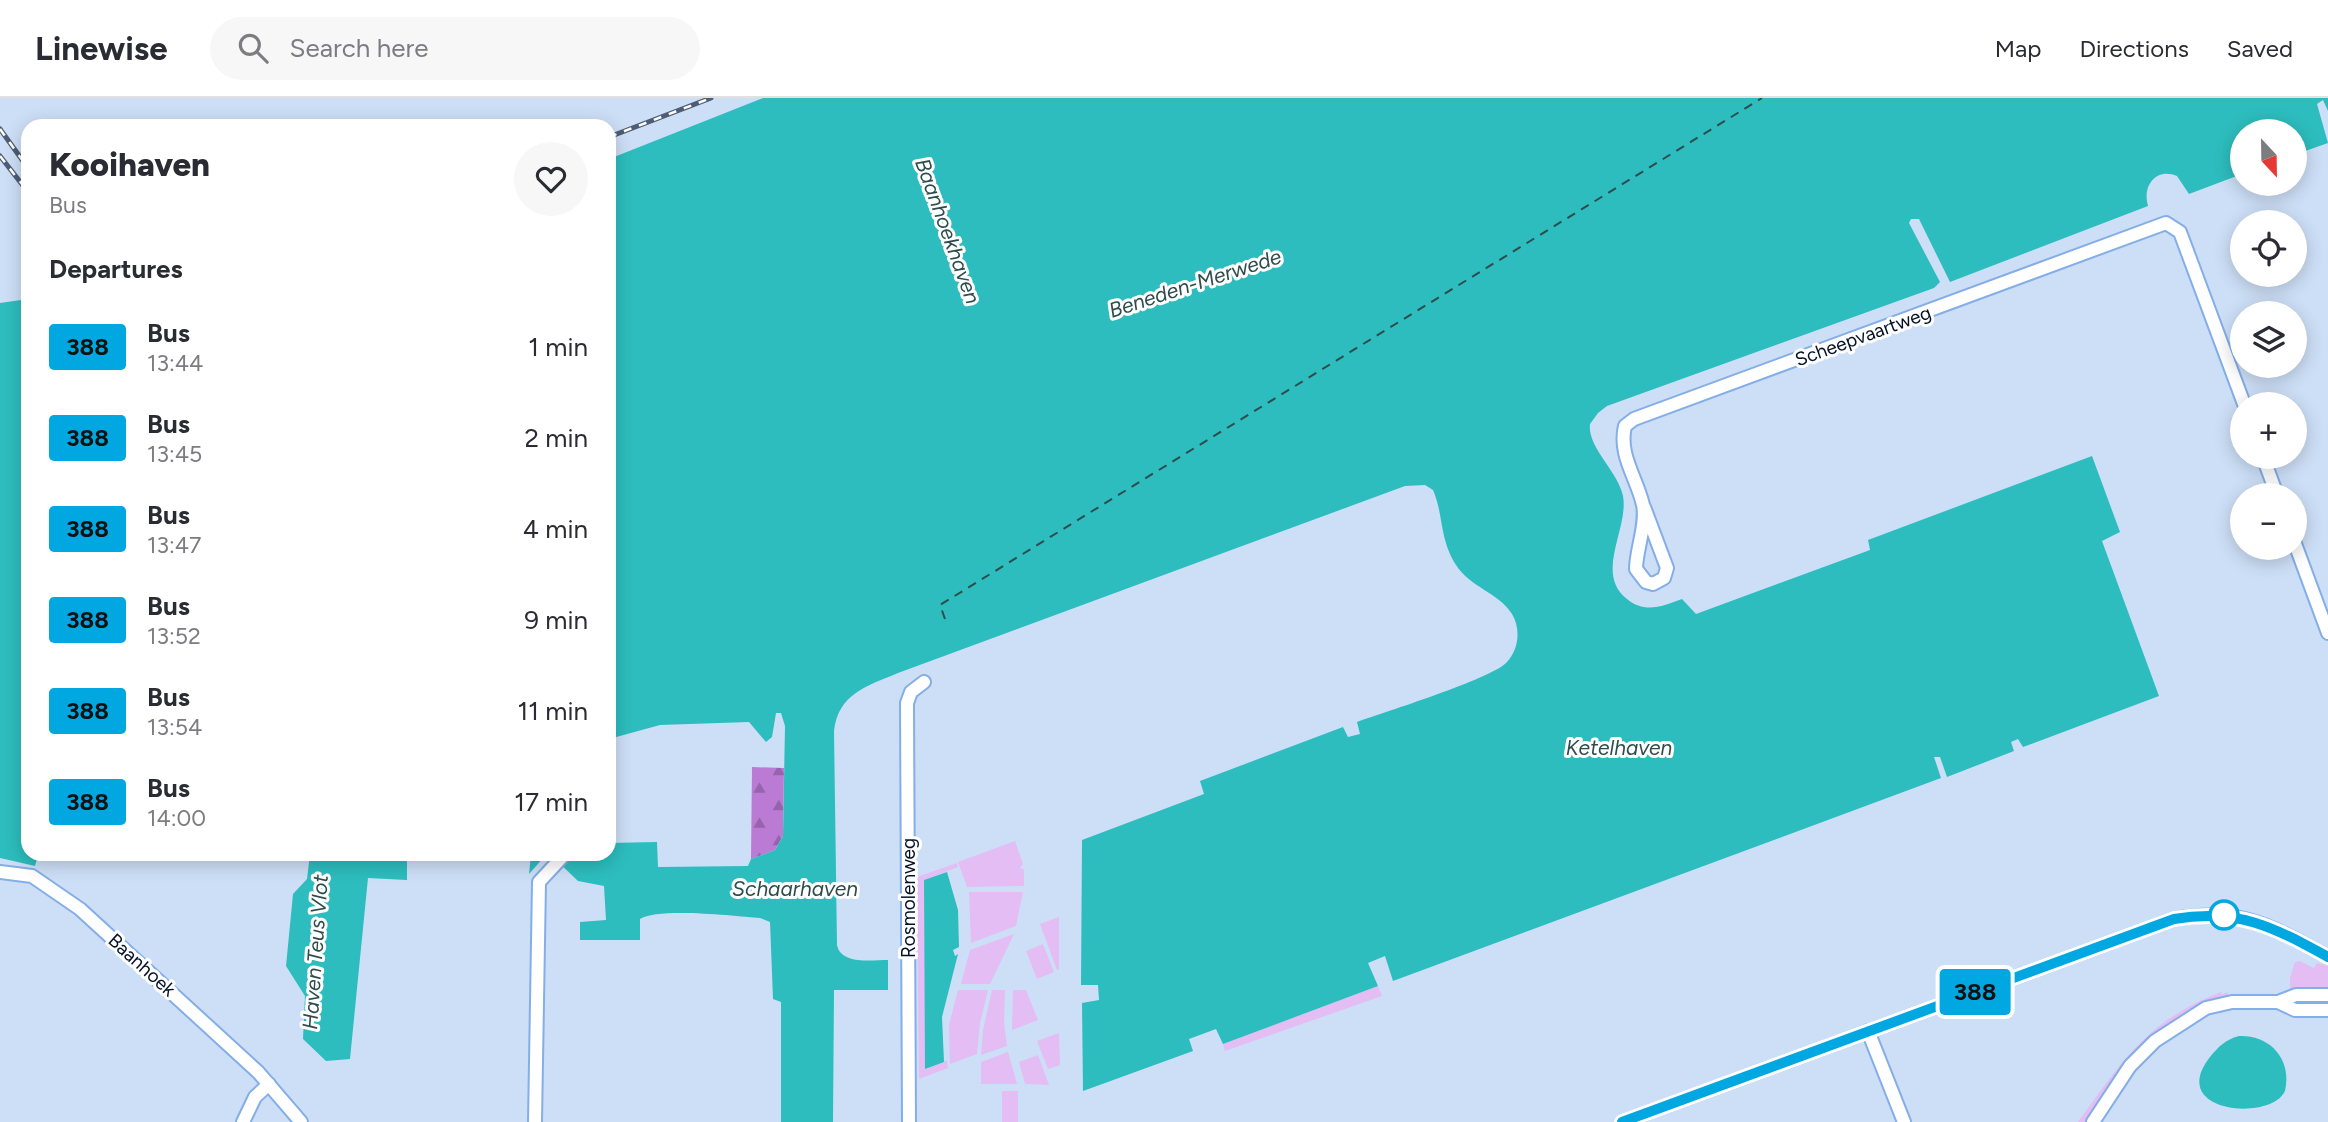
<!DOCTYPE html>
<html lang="en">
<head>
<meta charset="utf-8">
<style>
  :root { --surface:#fff; --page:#f7f7f7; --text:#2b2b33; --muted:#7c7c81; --line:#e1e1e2 }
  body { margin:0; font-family:Figtree,sans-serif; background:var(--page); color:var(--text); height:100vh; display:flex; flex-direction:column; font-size:26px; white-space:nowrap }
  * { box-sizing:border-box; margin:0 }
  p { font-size:23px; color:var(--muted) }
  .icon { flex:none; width:38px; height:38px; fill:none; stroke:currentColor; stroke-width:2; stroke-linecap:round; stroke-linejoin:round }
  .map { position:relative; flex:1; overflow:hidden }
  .sheet { position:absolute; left:21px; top:21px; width:595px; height:742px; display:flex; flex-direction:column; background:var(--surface); border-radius:21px; box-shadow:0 4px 18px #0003 }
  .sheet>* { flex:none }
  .badge { padding:0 14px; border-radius:5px; font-size:24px; line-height:46px }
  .needle { width:46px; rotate:158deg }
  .controls { position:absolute; left:2230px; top:21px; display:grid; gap:14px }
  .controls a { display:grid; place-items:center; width:77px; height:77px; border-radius:50%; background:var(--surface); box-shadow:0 4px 18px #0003; font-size:35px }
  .map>.badge { position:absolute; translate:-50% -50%; box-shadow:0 0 0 4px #fff }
  h2 { padding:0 28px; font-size:26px; line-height:63px }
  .round { display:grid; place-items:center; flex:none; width:74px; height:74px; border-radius:37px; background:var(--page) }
  .overview { display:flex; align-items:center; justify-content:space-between; height:119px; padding:0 28px }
  h1 { font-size:33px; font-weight:800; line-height:52px }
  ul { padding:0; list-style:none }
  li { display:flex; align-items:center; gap:21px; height:91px; padding:0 28px }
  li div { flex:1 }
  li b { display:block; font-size:26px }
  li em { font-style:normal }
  li .badge { min-width:77px; font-weight:700; text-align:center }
  header { display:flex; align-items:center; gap:42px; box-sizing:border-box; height:98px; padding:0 35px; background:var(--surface); border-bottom:2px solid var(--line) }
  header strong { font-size:33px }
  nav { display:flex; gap:38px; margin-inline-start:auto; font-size:24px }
  .search { width:490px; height:63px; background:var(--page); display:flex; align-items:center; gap:18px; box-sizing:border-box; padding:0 24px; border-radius:38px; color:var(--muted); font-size:26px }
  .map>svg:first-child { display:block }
  .green { fill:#e3bdf3 }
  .forest { fill:url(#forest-firs) }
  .water { fill:#2dbdbe }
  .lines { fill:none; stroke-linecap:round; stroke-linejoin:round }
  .ferry { stroke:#2f4c4c; stroke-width:2; stroke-dasharray:9 7; stroke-linecap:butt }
  .minor-casing { stroke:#84aee7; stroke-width:16 }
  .minor { stroke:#fff; stroke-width:12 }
  .rail-casing { stroke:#4e5d73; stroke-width:5 }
  .rail { stroke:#fefefe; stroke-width:2.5; stroke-dasharray:8; stroke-linecap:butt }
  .line-casing { stroke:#fff; stroke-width:16 }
  .line { stroke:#00a7e1; stroke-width:10 }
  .stop-dot { fill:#fff; stroke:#00a7e1; stroke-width:3.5 }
  .labels { text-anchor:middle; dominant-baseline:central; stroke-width:6; stroke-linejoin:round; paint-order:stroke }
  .street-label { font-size:19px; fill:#041226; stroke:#fefefe }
  .water-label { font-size:21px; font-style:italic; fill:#2f4c4c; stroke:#fefefe }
</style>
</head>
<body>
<header>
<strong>Linewise</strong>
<div class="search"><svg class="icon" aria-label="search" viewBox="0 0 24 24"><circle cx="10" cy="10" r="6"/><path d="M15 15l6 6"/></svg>Search here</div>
<nav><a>Map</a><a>Directions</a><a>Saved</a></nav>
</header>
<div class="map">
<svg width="2328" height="1024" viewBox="0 0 2328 1024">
  <defs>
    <pattern id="forest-firs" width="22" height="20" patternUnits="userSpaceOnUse" patternTransform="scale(1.75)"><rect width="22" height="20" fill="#bb7bd4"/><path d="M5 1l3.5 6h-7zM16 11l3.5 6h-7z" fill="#9663ac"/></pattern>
  </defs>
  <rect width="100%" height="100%" fill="#cddff7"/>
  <g class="green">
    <path d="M1015 743 1023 766 1020 770 1024 772V788L967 789 958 764Z"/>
    <path d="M957 765 958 769 924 782 926 971 947 962 948 970 919 981 917 779Z"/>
    <path d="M969 794H1023L1016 828 971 845Z"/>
    <path d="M1059 819V871L1057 872 1040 826Z"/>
    <path d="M1014 836 990 886H961L970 852Z"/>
    <path d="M1043 846 1054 874 1037 881 1026 853Z"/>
    <path d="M2300 863 2314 870 2317 865 2328 868V892L2290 893V880L2295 864Z"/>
    <path d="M1378 888 1382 898 1225 953 1223 946Z"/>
    <path d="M958 892H988L980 925 977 956 950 966 949 927Z"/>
    <path d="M992 892H1005L1004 924 1007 948 981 957 983 932Z"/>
    <path d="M1013 892H1026L1038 922 1012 932Z"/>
    <path d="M2221 894 2222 897 2227 894 2232 905 2165 932 2089 1024H2078C2122 964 2147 922 2221 894Z"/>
    <path d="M1059 935 1060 967 1048 971 1037 943Z"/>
    <path d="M1008 954 1017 986H981V964Z"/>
    <path d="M1038 957 1049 987 1025 986 1019 964Z"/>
    <rect x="1002" y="993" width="16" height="31"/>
  </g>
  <path class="forest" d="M752 669 784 670 783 738 775 752 751 761Z"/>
  <g class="water">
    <path d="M763 0H2328V13L2323 2 2317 6 2328 45 2294 57V33H2242V76L2189 96 2177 78C2156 69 2142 88 2148 108L1950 184 1919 121H1911L1909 125 1940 184 1934 190 1607 308 1598 315 1590 326C1587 349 1618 373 1623 398 1629 431 1594 475 1627 501 1645 516 1663 508 1682 501L1696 516 1870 452 1868 442 2092 358 2120 434 2102 443 2159 598 2023 649 2018 641 2011 644 2014 653 1947 679 1940 659H1934L1941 680 1393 883 1385 858 1368 865 1378 888 1223 946 1216 931 1189 941 1193 953 1083 993 1082 905 1099 902 1098 887H1081L1082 742 1204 696 1200 683 1343 629 1348 639 1360 636 1357 624C1385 614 1490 581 1506 565 1519 552 1521 531 1512 516 1499 495 1470 489 1456 467 1439 440 1444 418 1433 392L1425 387 1405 388 898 575C867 588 838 596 834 633L837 847C841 867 872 862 888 862V892H834L833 1024H781V904L773 901 770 824 760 820C737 818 657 809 640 821V842H580V824L606 822 604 788 578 783 552 758H545L529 776 531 756H609V745L657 744 658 769 748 768 751 761 775 752 783 738 785 628 781 615H776L772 639 766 644 749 624 660 627 609 641V61Z"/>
    <path d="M28 201V756H57L37 761 35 768 0 760V205Z"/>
    <path d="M310 756H407V782L368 780 350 961 326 963 303 941 305 898 286 868 293 796 307 781Z"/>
    <path d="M947 774 958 812 959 849 953 852 955 858 958 856 942 919 944 964 925 971 924 782Z"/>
    <path d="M2239 938C2271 937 2292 962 2285 993 2271 1024 2166 1015 2210 959 2219 948 2225 942 2239 938Z"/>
  </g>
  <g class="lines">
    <path class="ferry" d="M945 521 940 507 1762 0"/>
    <g class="minor-casing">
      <g id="minor">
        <path d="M2263 359 2277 397"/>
        <path d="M1644 409 1667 470 1664 480 1653 486 1646 484 1636 471C1636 452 1647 426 1643 407 1637 380 1618 357 1625 328L1634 321 2166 125 2180 134 2244 306"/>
        <path d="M2294 443 2328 535"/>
        <path d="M0 774 32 778 80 811 258 974 301 1024"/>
        <path d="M2278 904 2295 912H2328"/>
        <path d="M1868 933 1904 1024"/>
        <path d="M243 1024 255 999 269 986"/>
        <path d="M535 1024 539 784 565 756"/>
        <path d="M909 1024 907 605 911 594 924 584"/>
        <path d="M1622 1024 2174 821C2242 809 2271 828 2328 859"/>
        <path d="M2093 1024 2130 968 2155 943 2206 910 2232 904H2278L2296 897H2328"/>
      </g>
    </g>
    <use href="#minor" class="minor"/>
    <g class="rail-casing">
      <g id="rail">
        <path d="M0 31 28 70"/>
        <path d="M609 39 711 0"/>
        <path d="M0 58 28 94"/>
      </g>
    </g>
    <use href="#rail" class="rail"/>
  </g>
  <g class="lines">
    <g class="line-casing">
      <path id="line" d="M1622 1024 2174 821C2239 810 2273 829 2328 859"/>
    </g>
    <use href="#line" class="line"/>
  </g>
  <circle class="stop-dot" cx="2224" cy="817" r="14"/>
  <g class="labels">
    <g class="street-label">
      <text transform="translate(1863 238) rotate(-20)">Scheepvaartweg</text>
      <text transform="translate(908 800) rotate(-90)">Rosmolenweg</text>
      <text transform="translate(142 867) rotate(42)">Baanhoek</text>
    </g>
    <g class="water-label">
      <text transform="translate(948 133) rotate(70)">Baanhoekhaven</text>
      <text transform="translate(1195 185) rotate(-18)">Beneden-Merwede</text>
      <text x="1619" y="649">Ketelhaven</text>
      <text x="795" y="790">Schaarhaven</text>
      <text transform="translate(315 854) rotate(-86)">Haven Teus Vlot</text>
    </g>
  </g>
</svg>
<div class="controls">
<a><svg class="needle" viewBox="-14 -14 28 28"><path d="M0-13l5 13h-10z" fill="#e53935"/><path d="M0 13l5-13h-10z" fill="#7c7c81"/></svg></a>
<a><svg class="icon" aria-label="locate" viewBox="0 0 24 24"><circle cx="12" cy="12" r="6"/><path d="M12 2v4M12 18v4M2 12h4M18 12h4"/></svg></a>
<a><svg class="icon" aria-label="layers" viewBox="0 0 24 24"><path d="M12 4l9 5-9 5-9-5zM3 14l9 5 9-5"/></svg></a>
<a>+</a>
<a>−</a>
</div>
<b class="badge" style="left:1975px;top:894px;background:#00a7e1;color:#111">388</b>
<section class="sheet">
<div class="overview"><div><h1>Kooihaven</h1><p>Bus</p></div><a class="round"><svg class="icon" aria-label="heart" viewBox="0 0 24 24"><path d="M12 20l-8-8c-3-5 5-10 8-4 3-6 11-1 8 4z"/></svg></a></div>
<h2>Departures</h2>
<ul>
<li><span class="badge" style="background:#00a7e1;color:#111">388</span><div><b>Bus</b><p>13:44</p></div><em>1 min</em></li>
<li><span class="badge" style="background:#00a7e1;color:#111">388</span><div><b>Bus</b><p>13:45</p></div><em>2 min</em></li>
<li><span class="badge" style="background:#00a7e1;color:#111">388</span><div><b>Bus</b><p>13:47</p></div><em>4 min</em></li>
<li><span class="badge" style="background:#00a7e1;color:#111">388</span><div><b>Bus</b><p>13:52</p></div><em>9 min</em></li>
<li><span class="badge" style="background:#00a7e1;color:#111">388</span><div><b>Bus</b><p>13:54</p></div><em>11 min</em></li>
<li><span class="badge" style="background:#00a7e1;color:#111">388</span><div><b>Bus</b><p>14:00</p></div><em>17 min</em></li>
</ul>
</section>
</div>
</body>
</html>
